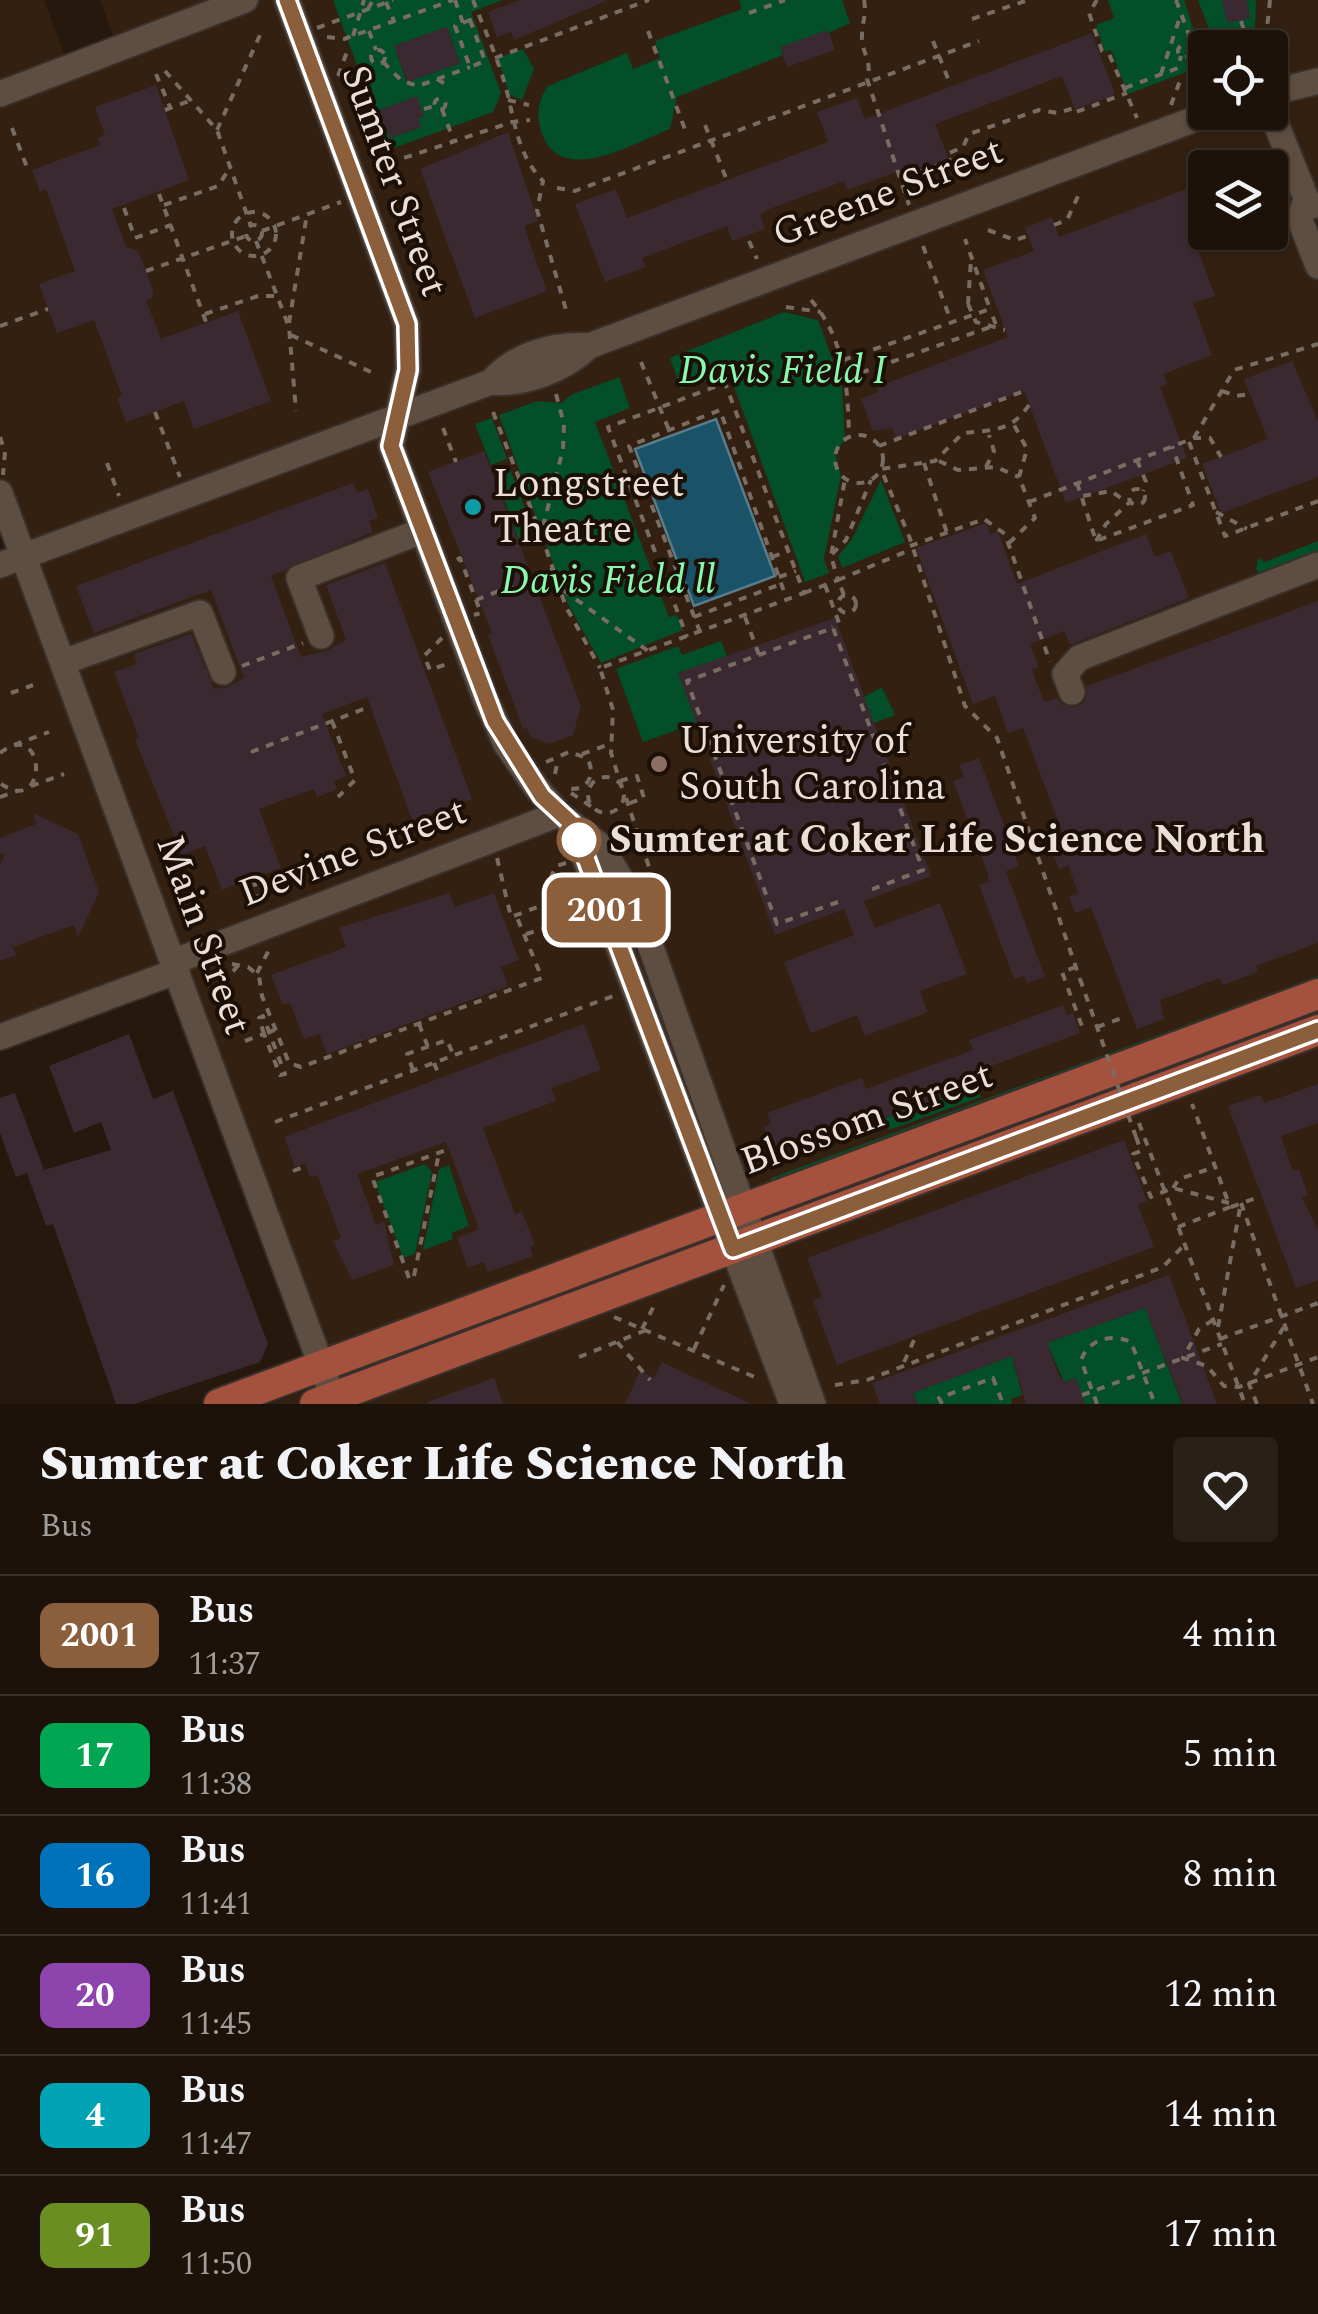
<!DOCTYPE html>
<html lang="en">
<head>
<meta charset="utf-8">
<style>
  :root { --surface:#1c120a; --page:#292018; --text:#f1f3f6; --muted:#a09e9c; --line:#3a322b }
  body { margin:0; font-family:Spectral,serif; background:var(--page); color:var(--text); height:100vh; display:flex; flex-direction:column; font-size:38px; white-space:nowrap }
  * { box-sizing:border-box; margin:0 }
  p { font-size:32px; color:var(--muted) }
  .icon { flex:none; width:55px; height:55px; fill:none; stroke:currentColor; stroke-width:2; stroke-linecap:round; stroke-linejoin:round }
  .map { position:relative; height:1404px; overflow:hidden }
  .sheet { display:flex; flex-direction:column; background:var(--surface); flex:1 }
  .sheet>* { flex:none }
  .badge { padding:0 20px; border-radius:15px; font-size:35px; line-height:65px }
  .tools { position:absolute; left:1188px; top:30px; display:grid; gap:20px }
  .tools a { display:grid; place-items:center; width:100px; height:100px; border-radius:10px; background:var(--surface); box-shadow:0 2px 8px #0004,0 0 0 2px var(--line); font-size:50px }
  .map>.badge { position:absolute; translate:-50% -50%; box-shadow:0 0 0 5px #fff }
  .round { display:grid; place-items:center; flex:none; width:105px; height:105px; border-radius:10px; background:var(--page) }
  .summary { display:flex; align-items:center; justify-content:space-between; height:170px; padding:0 40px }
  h1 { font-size:48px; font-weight:800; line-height:75px }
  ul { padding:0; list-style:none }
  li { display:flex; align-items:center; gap:30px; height:120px; padding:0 40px; border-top:2px solid var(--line) }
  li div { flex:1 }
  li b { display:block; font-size:38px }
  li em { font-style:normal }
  li .badge { min-width:110px; font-weight:700; text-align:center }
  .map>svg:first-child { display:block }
  .built { fill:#332010; fill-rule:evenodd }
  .green { fill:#024f29; fill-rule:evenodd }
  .water { fill:#1a5268; stroke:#587d8a; stroke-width:2.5 }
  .building { fill:#3b2931 }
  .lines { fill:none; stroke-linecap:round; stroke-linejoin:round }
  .minor-casing { stroke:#3a302b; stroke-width:29 }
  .major-casing { stroke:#3a302b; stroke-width:34 }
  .path { stroke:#796c63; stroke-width:4; stroke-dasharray:8 8; stroke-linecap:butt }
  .minor { stroke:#5e4e41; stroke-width:25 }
  .major { stroke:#a4513e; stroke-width:30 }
  .path-bridge { stroke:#796c63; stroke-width:4; stroke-dasharray:8 8; stroke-linecap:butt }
  .line-casing { stroke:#fff; stroke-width:22 }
  .line { stroke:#8b5e3c; stroke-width:15 }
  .culture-dot { fill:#0f9aa8; stroke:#1c0f05; stroke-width:4 }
  .education-dot { fill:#8d6e63; stroke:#1c0f05; stroke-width:4 }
  .stop-dot { fill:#fff; stroke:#8b5e3c; stroke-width:5 }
  .labels { text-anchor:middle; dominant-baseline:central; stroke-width:8; stroke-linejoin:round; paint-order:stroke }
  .street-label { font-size:40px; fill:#eae0d9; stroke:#1c0f05 }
  .park-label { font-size:40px; font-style:italic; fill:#89f8b0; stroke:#1c0f05 }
  .poi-label { font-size:40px; fill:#eae0d9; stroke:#1c0f05; text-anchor:start }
  .stop-label { font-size:40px; font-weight:bold; fill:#eae0d9; stroke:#1c0f05; text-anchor:start }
</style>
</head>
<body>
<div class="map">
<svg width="1318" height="1404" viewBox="0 0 1318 1404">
  <rect width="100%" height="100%" fill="#26180d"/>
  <path class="built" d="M0 0H44L69 67 118 49 100 0H1318V1404H269L328 1382 177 970 0 1034V559L15 553 0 511ZM1205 48H1270V112H1205ZM1205 168H1270V232H1205Z"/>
  <g class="green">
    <path d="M333 0H503L471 12 501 93 493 112 388 150ZM447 27 460 63 407 82 394 46ZM380 110 424 116 418 119 421 127 390 138Z"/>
    <path d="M739 0H842L850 23 783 55 677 97 670 129C634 143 559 189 541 131 536 113 538 101 548 86L627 53 633 69 660 58 655 41 742 9Z"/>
    <path d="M1108 0H1184L1205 65 1128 94 1111 50 1105 52 1096 25 1114 18Z"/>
    <path d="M1198 0H1256L1255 29 1214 43Z"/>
    <path d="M523 49 534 69 522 100 510 95 497 58Z"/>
    <path d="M784 312 818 320 842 385 845 440 835 453 841 476 824 559 829 573 805 582 729 373 681 389 670 358Z"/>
    <path d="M619 377 630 408 595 422 669 617 677 615 683 630 601 663 568 604 499 415 537 401 562 403 571 395Z"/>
    <path d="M492 418 507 459 491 465 475 424Z"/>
    <path d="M509 466 535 535 519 541 494 472Z"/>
    <path d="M881 480 905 542 842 568 838 556 852 539Z"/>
    <path d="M1318 541V555L1261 574 1256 570 1258 558 1265 562Z"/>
    <path d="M721 641 727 656 678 673 697 723 643 742 616 669 678 646 682 655Z"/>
    <path d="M882 687 895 715 874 723 864 697Z"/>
    <path d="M1318 976V983L770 1182 771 1178Z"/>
    <path d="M977 1084 981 1097 889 1130 885 1118Z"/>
    <path d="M425 1164 432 1172 415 1254 403 1258 375 1182Z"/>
    <path d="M449 1165 469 1226 452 1233 453 1239 423 1250 439 1169Z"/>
    <path d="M1145 1308 1182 1404H1085L1076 1378 1064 1382 1047 1343Z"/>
    <path d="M1012 1356 1022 1395 1011 1399 1012 1404H918L913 1393Z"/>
  </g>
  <path class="water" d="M716 419 775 576 694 606 635 449Z"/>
  <g class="building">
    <path d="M520 0H605L606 1 514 40 511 32 497 37 488 12Z"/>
    <path d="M1222 0H1247L1250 18 1227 23Z"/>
    <path d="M447 27 460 63 408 82 394 46Z"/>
    <path d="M828 30 835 50 787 67 780 47Z"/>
    <path d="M1092 33 1115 94 1108 98 1075 109 1062 76 935 124 948 157 941 162 916 171 907 168 847 190 844 181 767 210 760 215 765 229 732 241 727 226 642 258 646 267 605 282 575 204 616 189 627 218 828 142 817 112 857 98 865 119Z"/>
    <path d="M156 85 189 180 112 209 126 247 138 251 153 290 152 298 146 300 161 339 238 311 271 401 194 429 184 401 126 422 117 398 122 396 94 320 57 333 39 284 75 271 46 189 40 192 32 170 100 145 97 138 105 135 95 107Z"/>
    <path d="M417 96 424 116 418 119 421 127 390 138 379 110Z"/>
    <path d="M508 132 538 221 525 226 526 232 547 291 475 318 420 169Z"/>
    <path d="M1194 186 1205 223 1190 228 1215 296 1193 303 1212 355 1164 374 1167 384 1160 387 1187 458 1066 503 1024 391 896 439 892 428 873 431 861 399 878 392 877 387 1008 337 983 270 1034 251 1025 228 1052 217 1059 237Z"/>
    <path d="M1292 361 1318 421V477L1221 513 1202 464 1268 439 1244 379Z"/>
    <path d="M484 451 581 706 573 735 549 744 531 737 527 728 523 729 488 635 492 633 428 472Z"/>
    <path d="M353 483 357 493 368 489 378 518 369 521 373 532 271 576 301 657 326 651 346 640 326 585 385 563 472 799 412 820 367 697 322 714 346 776 333 781 337 789 317 797 314 789 259 809 281 868 222 890 205 846 182 855 135 740 139 738 114 672 137 664 134 654 191 634 214 689 228 687 244 678 211 590 94 633 76 586Z"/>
    <path d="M986 523 990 534 998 532 1017 584 1146 534 1155 557 1171 551 1189 598 1070 645 1064 631 1030 644 1039 667 1032 670 1044 702 1057 698 1063 705 1077 707 1085 701 1087 686 1318 601V943L1256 966 1258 972 1223 985 1220 978 1160 1000 1164 1019 1137 1029 1091 907 1075 913 1069 896 1078 893 1068 865 1059 869 1049 843 1064 837 1023 728 1008 733 995 696 973 704 916 548Z"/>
    <path d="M835 618 931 876 864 901 875 928 940 903 967 974 920 991 928 1012 865 1036 857 1015 811 1033 784 962 854 935 844 909 775 935 678 673Z"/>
    <path d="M979 758 1019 866 1006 871 1045 977 1027 983 1024 976 1014 979 979 885 989 882 988 874 953 781 964 777 959 765Z"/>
    <path d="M33 813 78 834 99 892 78 937 74 925 13 947 16 955 0 961V865L5 855 0 853V838L36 824Z"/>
    <path d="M449 893 455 907 494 893 519 960 501 967 508 986 327 1054 319 1034 304 1039 290 1003 283 1005 271 975 346 947 339 928Z"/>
    <path d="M1063 1005 1067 1015 1073 1013 1080 1033 972 1073 977 1084 885 1118 881 1107 771 1147 764 1126 771 1123 767 1113 862 1078 866 1089 973 1050 969 1040Z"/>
    <path d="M584 1024 601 1070 551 1088 556 1101 483 1128 515 1214 522 1212 535 1245 530 1247 533 1256 488 1272 484 1262 468 1268 457 1238 479 1229 446 1142 357 1174 376 1225 384 1222 394 1265 352 1280 333 1241 341 1238 317 1175 310 1177 305 1163 295 1167 284 1137Z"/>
    <path d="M129 1034 153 1099 173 1091 268 1344 260 1362 134 1404H116L53 1224 46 1226 27 1173 16 1177 0 1133V1098L15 1093 44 1170 111 1150 101 1122 74 1133 49 1066Z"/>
    <path d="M1318 1084V1123L1281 1136 1293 1171 1299 1169 1308 1195 1302 1197 1318 1230V1280L1296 1288 1228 1106 1261 1095 1264 1103Z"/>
    <path d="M1124 1140 1147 1201 1138 1204 1154 1247 837 1365 813 1300 822 1297 807 1258Z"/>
    <path d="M1169 1275 1217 1404H1183L1145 1308 1047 1343 1058 1374 1064 1382 1076 1378 1085 1404H1026L1012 1356 913 1393 918 1404H880L872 1383Z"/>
    <path d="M662 1362 689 1375 752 1404H625L640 1371 654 1378Z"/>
    <path d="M494 1378 503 1404H428L427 1402Z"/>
  </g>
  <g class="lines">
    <g class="minor-casing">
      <g id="minor">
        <path d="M287 0 407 324 408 369 391 446 485 698 506 744 536 787 559 814 601 846 636 905 813 1404"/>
        <path d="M1270 93 1318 81"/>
        <path d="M0 94 245 0"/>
        <path d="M1270 109 1308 203"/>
        <path d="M1318 205 1303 207 1300 220 1318 266"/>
        <path d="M491 382C514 355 554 343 589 346"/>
        <path d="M0 493 328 1384"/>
        <path d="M0 565 491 382C525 385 564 370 589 346L1214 112"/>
        <path d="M321 636 299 578 422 531"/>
        <path d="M63 662 200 613 223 672"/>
        <path d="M1072 692 1065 674 1079 658 1318 565"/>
        <path d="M572 824 792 1404"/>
        <path d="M173 962 559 814"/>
        <path d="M0 1037 177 971"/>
      </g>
    </g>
    <g class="major-casing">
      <g id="major">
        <path d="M219 1404 1318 994"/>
        <path d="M315 1404 1318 1030"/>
      </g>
    </g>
    <g class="path">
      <path d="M455 0 463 23"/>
      <path d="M473 0C484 29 498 58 506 88 515 122 517 154 543 181L537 210 566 310"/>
      <path d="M864 0C867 14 862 22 862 35 861 53 873 60 867 79L909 205"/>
      <path d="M1097 0 1089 13 1102 51 1109 54 1137 118"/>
      <path d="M1176 0 1189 35 1185 45"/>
      <path d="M1270 0 1267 28 1274 54"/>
      <path d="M386 2 394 21"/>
      <path d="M368 9 373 0"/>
      <path d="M749 13 785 0"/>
      <path d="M972 19 1028 0"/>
      <path d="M470 20 485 61 470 67 455 26Z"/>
      <path d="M1241 21 1250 48"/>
      <path d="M317 28 393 0"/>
      <path d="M369 31 376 50"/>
      <path d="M648 31 686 132"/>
      <path d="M353 36 364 0"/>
      <path d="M327 37 344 39 453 0"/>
      <path d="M933 41 949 81"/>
      <circle cx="1184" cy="51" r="6"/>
      <circle cx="378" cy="57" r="7"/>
      <path d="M495 58 649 0"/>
      <path d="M383 62 402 81 418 86 470 67"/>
      <path d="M165 71 217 130 251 226"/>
      <path d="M156 74 170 107"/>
      <path d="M1161 74 1181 14"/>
      <path d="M338 76 348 49"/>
      <path d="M437 79 450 87"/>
      <path d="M1125 88 1178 68 1181 56"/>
      <circle cx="440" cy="104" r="5.5"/>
      <path d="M508 100 529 105"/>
      <path d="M1171 105 1181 78"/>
      <path d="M424 109 435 106"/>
      <path d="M442 109 454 142"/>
      <path d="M165 110 192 100"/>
      <path d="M705 125 726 178"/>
      <path d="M12 128 28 170"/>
      <path d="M217 130 260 35"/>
      <path d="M1196 149 1205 173"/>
      <path d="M389 163 512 122 530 120"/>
      <path d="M900 179 950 161 947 154 963 147 969 134 1039 110 1058 113 1074 108 1076 112 1127 93"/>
      <path d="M557 188 575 191 979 41"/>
      <path d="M159 194 206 322"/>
      <path d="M164 205 218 186 230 168"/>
      <path d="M124 208 135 238 171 225"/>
      <circle cx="254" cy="234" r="22"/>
      <circle cx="254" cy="233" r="8"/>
      <path d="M1054 225 1067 220 1079 194"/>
      <path d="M988 230 1015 240 1028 236"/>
      <path d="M262 231 341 202"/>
      <path d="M1227 232 1234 236"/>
      <path d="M256 241 289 327 296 411"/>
      <path d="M749 241 757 259"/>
      <path d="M923 246 951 321"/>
      <path d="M146 271 246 236"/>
      <path d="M811 300C845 339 848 388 849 437"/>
      <path d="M968 304 971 260"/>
      <path d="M786 307 821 312"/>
      <path d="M205 314 258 296H277"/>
      <path d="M289 323 307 214"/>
      <path d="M0 326 48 309"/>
      <path d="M291 335 373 373"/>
      <path d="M843 360 990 309 965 239"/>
      <path d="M641 362 669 430"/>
      <path d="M846 378 996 325 990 309"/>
      <path d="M1222 391 1236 396 1250 394"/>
      <path d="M556 394 564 424 563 449 541 534 566 607 600 668"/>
      <path d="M1029 405C1011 432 992 430 963 433L935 461 881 469 909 536 965 706 997 738 1080 979"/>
      <path d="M155 412 180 477"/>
      <path d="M493 412 541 534"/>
      <path d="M443 428 456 462"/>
      <circle cx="859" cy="459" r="24"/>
      <path d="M0 437 5 452 3 475"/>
      <path d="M1194 438 1234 370 1318 344"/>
      <path d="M1189 442 1225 536 1318 501"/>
      <path d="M879 446 1024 391"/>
      <path d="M1137 460 1146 482 1143 491"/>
      <path d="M939 461 958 470 996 467 1019 477"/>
      <path d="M107 463 119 496"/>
      <path d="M924 463 947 533"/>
      <path d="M986 467 994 451 989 435"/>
      <path d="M1077 483 1096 541 1193 505 1172 446"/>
      <circle cx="1137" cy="497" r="8"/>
      <path d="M1083 496 1111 491 1128 503"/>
      <path d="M1029 502 1194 438H1210L1221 457"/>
      <path d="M1216 512 1247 529"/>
      <path d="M1096 541 1106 524 1131 501"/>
      <path d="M1009 543 1035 518 1019 477 1027 449 1013 423"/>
      <path d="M910 546 984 519 1005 534 1050 662"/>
      <path d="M832 554 846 540 871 480"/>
      <path d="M772 557 788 551"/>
      <path d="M457 560 460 558 481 613 474 615"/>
      <path d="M779 577 796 571"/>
      <path d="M825 585 839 623 832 627"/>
      <path d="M563 590 648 651"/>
      <path d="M804 593 838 580 831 556 845 479"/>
      <circle cx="847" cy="604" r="9"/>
      <path d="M844 595 838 580 910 550"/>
      <path d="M476 600 553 569"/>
      <path d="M694 617 781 584"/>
      <path d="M745 617 759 655"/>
      <path d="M700 632 629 446 720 410 787 600"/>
      <path d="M442 638 424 656 430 670 452 662"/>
      <path d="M242 666 303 643"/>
      <path d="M11 693 33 685"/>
      <path d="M332 721 355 780 338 797"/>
      <path d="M14 745 49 732"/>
      <path d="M251 752 369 707"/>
      <path d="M0 753C47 716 49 819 0 783"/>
      <path d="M582 754 610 744"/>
      <path d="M546 762 569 752 587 758C597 775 587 793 566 788"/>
      <path d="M555 774 558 759"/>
      <circle cx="606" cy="795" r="18"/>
      <path d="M620 781 637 776 644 798 627 804"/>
      <path d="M31 786 64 774"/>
      <path d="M622 788 611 753 613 710 600 668 804 593 725 383 608 427 687 637"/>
      <path d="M571 793 592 807"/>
      <path d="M0 797 17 791"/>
      <path d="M626 798 650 870"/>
      <path d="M625 844 639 839"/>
      <path d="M497 858 511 917 543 905"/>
      <path d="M566 863 556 866C542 897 542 899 551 931L584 920"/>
      <path d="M253 879 259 897"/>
      <path d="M838 902 777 924 687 681 833 628 923 870 865 892"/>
      <path d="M526 934 550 927"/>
      <path d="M232 964 248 967 259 976 262 996 289 1063 301 1067 542 978 516 915"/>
      <path d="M1076 967 1062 972 1083 1029"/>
      <path d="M257 973 271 946"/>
      <path d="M223 984 239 964"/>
      <path d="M419 1024 428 1047"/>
      <path d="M1097 1027 1125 1017"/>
      <path d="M264 1034 259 1018 263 1016 269 1032"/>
      <path d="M245 1041 264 1034 280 1075 285 1074 269 1032 275 1030"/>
      <path d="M434 1063 440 1077"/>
      <path d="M413 1070 407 1054 447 1040 453 1054"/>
      <path d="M275 1122 613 996"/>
      <path d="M1139 1123 1245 1404"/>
      <path d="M1136 1137 1141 1151 1133 1154 1151 1197 1173 1188 1229 1203"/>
      <path d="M293 1171 306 1166"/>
      <path d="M1173 1188 1179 1179 1215 1167"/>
      <path d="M1241 1203 1313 1404"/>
      <path d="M1231 1207 1259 1197"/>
      <path d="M1178 1227 1230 1207 1192 1104"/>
      <path d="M414 1276 439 1153"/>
      <path d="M409 1278 372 1177 449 1149"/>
      <path d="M614 1317 757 1378"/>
      <path d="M1213 1320 1199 1329 1183 1358 1207 1366 1224 1386 1239 1387 1318 1357"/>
      <path d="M1218 1327 1240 1208"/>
      <path d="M642 1329 656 1302"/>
      <path d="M1220 1339 1318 1303"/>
      <path d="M617 1342 650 1380"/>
      <path d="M694 1349 724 1285"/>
      <path d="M579 1357 644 1331"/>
      <path d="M904 1362 916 1336"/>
      <path d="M835 1385 867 1380 1163 1267 1185 1244"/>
      <path d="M1082 1395 1222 1344"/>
      <path d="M942 1404 939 1398 993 1378 1003 1404"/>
      <path d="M1097 1404 1081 1360C1089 1339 1111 1333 1131 1342L1155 1404"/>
      <path d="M1257 1404 1249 1384 1285 1325"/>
    </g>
    <use href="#minor" class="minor"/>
    <use href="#major" class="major"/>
    <g class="path-bridge">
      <path d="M968 304 976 322 1005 330"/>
      <path d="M1080 979 1136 1137"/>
    </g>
  </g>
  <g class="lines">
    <g class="line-casing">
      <path id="line" d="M287 0 407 324 408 370 391 446 495 721 542 796 572 824 584 853 733 1249 1318 1030"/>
    </g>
    <use href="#line" class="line"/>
  </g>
  <circle class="culture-dot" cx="473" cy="507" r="10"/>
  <circle class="education-dot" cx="659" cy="764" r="10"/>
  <circle class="stop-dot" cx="579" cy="840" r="20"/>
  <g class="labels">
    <g class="street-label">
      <text transform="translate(394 181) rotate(70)">Sumter Street</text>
      <text transform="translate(888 193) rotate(-21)">Greene Street</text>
      <text transform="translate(353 853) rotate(-21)">Devine Street</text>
      <text transform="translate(203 935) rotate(70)">Main Street</text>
      <text transform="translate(867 1119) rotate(-20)">Blossom Street</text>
    </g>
    <g class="park-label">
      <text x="783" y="371">Davis Field I</text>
      <text x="608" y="581">Davis Field ll</text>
    </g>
    <g class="poi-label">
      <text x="493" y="484">Longstreet<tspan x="493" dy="46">Theatre</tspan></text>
      <text x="679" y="741">University of<tspan x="679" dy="46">South Carolina</tspan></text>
    </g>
    <g class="stop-label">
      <text x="609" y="840">Sumter at Coker Life Science North</text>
    </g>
  </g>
</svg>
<div class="tools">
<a><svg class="icon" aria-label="locate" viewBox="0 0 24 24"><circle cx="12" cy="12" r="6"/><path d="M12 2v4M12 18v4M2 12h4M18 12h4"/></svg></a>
<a><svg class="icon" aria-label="layers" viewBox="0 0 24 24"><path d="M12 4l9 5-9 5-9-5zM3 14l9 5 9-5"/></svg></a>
</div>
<b class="badge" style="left:606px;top:910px;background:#8b5e3c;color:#fff">2001</b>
</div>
<section class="sheet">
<div class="summary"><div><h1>Sumter at Coker Life Science North</h1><p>Bus</p></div><a class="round"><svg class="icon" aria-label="heart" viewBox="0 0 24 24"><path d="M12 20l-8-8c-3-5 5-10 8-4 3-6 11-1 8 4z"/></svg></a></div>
<ul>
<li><span class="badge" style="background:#8b5e3c;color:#fff">2001</span><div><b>Bus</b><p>11:37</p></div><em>4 min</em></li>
<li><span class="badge" style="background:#00a651;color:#fff">17</span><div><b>Bus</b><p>11:38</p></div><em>5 min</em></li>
<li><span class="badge" style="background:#0072bc;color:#fff">16</span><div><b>Bus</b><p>11:41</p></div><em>8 min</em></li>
<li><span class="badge" style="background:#8e44ad;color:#fff">20</span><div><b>Bus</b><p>11:45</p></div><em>12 min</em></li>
<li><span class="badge" style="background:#00a3b4;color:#fff">4</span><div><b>Bus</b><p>11:47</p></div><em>14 min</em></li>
<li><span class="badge" style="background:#6b8e23;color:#fff">91</span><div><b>Bus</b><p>11:50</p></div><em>17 min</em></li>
</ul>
</section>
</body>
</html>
